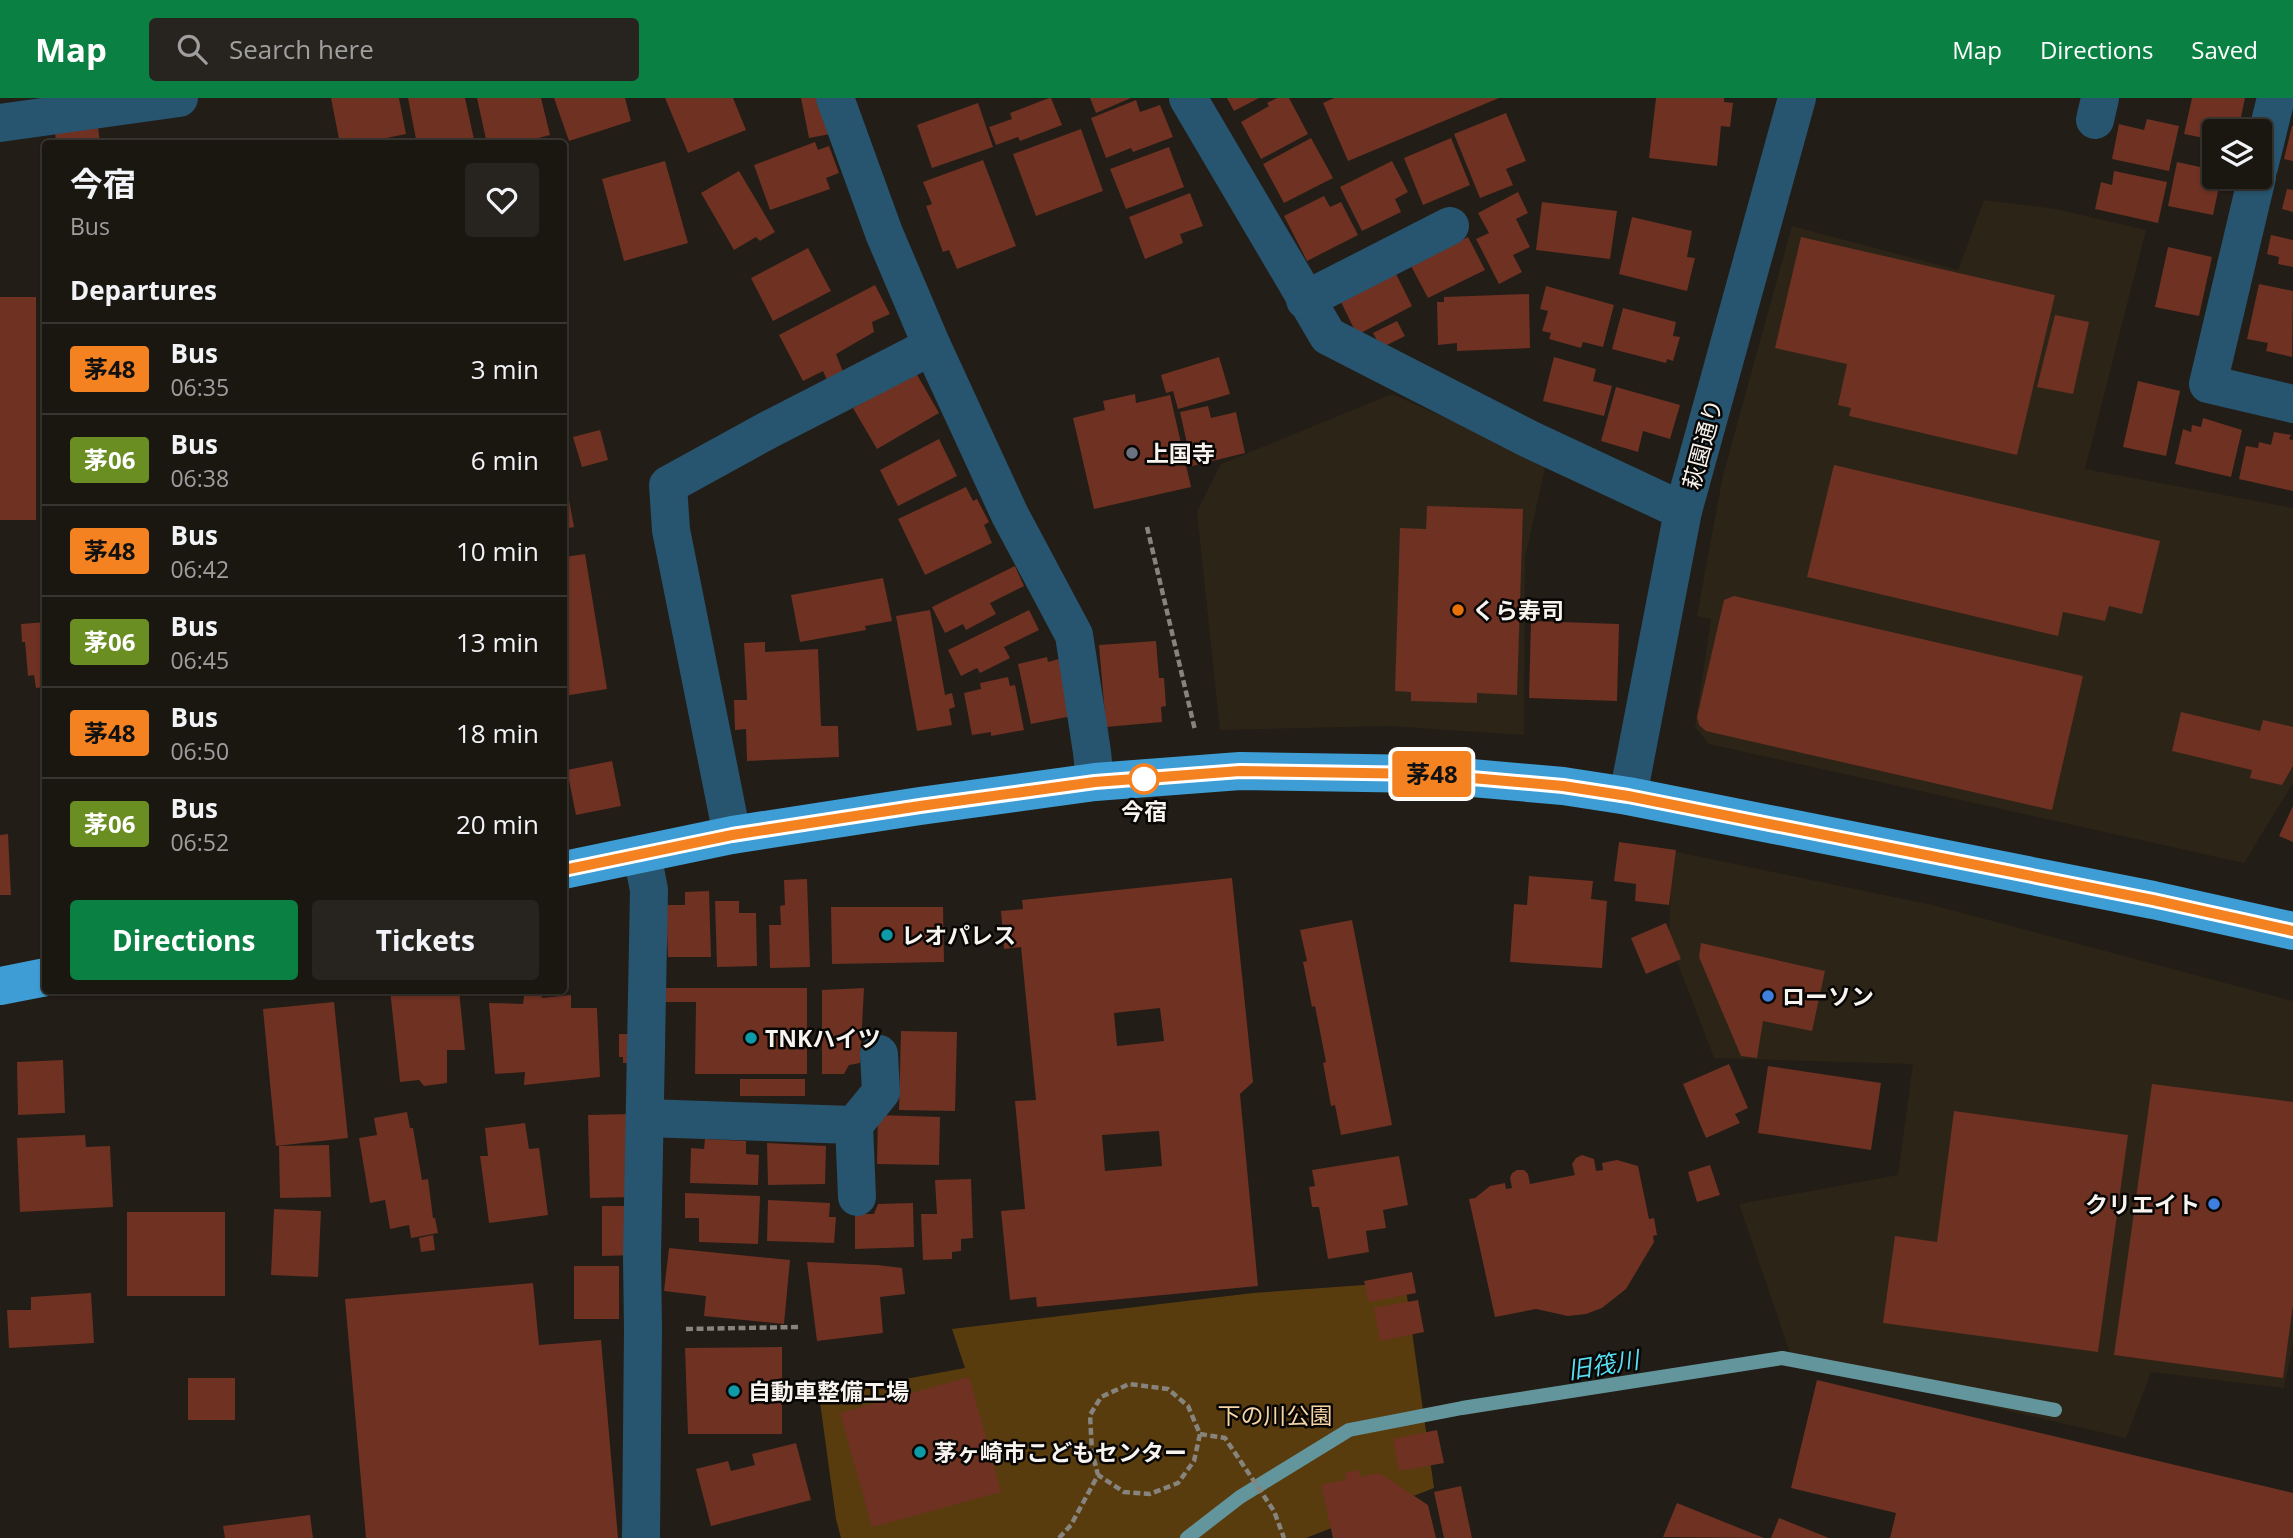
<!DOCTYPE html>
<html lang="en">
<head>
<meta charset="utf-8">
<style>
  :root { --surface:#1a1610; --page:#27231e; --text:#f1f3f6; --muted:#9f9f9f; --line:#383530; --accent:#0b8043 }
  body { margin:0; font-family:"Open Sans","Noto Sans JP",sans-serif; background:var(--page); color:var(--text); height:100vh; display:flex; flex-direction:column; font-size:26px; white-space:nowrap }
  * { box-sizing:border-box; margin:0 }
  p { font-size:23px; color:var(--muted) }
  .icon { flex:none; width:38px; height:38px; fill:none; stroke:currentColor; stroke-width:2; stroke-linecap:round; stroke-linejoin:round }
  .map { position:relative; flex:1; overflow:hidden }
  .details { position:absolute; left:42px; top:42px; width:525px; height:854px; display:flex; flex-direction:column; background:var(--surface); border-radius:7px; box-shadow:0 2px 5px #0004,0 0 0 2px var(--line) }
  .details>* { flex:none }
  .badge { padding:0 14px; border-radius:5px; font-size:24px; line-height:46px }
  .buttons { position:absolute; left:2202px; top:21px; display:grid; gap:14px }
  .buttons a { display:grid; place-items:center; width:70px; height:70px; border-radius:7px; background:var(--surface); box-shadow:0 2px 5px #0004,0 0 0 2px var(--line); font-size:35px }
  .map>.badge { position:absolute; translate:-50% -50%; box-shadow:0 0 0 4px #fff }
  h2 { padding:0 28px; font-size:26px; line-height:63px }
  .round { display:grid; place-items:center; flex:none; width:74px; height:74px; border-radius:7px; background:var(--page) }
  .head { display:flex; align-items:center; justify-content:space-between; height:119px; padding:0 28px }
  h1 { font-size:33px; font-weight:700; line-height:52px }
  .button { display:flex; gap:14px; margin-top:auto; padding:14px 28px }
  .button a { flex:1; height:80px; border-radius:7px; background:var(--accent); color:#fff; font-size:28px; font-weight:700; line-height:80px; text-align:center }
  .button a+a { background:var(--page); color:var(--text) }
  ul { padding:0; list-style:none }
  li { display:flex; align-items:center; gap:21px; height:91px; padding:0 28px; border-top:2px solid var(--line) }
  li div { flex:1 }
  li b { display:block; font-size:26px }
  li em { font-style:normal }
  li .badge { min-width:77px; font-weight:700; text-align:center }
  header { display:flex; align-items:center; gap:42px; box-sizing:border-box; height:98px; padding:0 35px; background:var(--accent); color:#fff }
  header strong { font-size:33px }
  nav { display:flex; gap:38px; margin-inline-start:auto; font-size:24px }
  .search { width:490px; height:63px; background:var(--page); display:flex; align-items:center; gap:18px; box-sizing:border-box; padding:0 24px; border-radius:7px; color:var(--muted); font-size:26px }
  .map>svg:first-child { display:block }
  .built { fill:#2d2418 }
  .green { fill:#593c0e }
  .lines { fill:none; stroke-linecap:round; stroke-linejoin:round }
  .stream { stroke:#63959c; stroke-width:14 }
  .building { fill:#6e3122; fill-rule:evenodd }
  .path { stroke:#87837d; stroke-width:4.5; stroke-dasharray:7 3.5; stroke-linecap:butt }
  .minor { stroke:#27546f; stroke-width:38 }
  .highway { stroke:#3d9dd4; stroke-width:38 }
  .line-casing { stroke:#fff; stroke-width:16 }
  .line { stroke:#f58220; stroke-width:10 }
  .worship-dot { fill:#6b7280; stroke:#090705; stroke-width:2.5 }
  .food-dot { fill:#e8710a; stroke:#090705; stroke-width:2.5 }
  .stop-dot { fill:#fff; stroke:#f58220; stroke-width:3.5 }
  .culture-dot { fill:#0f9aa8; stroke:#090705; stroke-width:2.5 }
  .shop-dot { fill:#3f7fe0; stroke:#090705; stroke-width:2.5 }
  .labels { text-anchor:middle; dominant-baseline:central; stroke-width:5; stroke-linejoin:round; paint-order:stroke }
  .street-label { font-size:23px; fill:#f7f3ee; stroke:#090705 }
  .poi-label { font-size:23px; font-weight:bold; fill:#f7f3ee; stroke:#090705; text-anchor:start }
  .stop-label { font-size:23px; font-weight:bold; fill:#f7f3ee; stroke:#090705 }
  .park-label { font-size:23px; fill:#f7d4a5; stroke:#090705 }
  .water-label { font-size:24px; font-style:italic; fill:#56dff4; stroke:#090705 }
</style>
</head>
<body>
<header>
<strong>Map</strong>
<div class="search"><svg class="icon" aria-label="search" viewBox="0 0 24 24"><circle cx="10" cy="10" r="6"/><path d="M15 15l6 6"/></svg>Search here</div>
<nav><a>Map</a><a>Directions</a><a>Saved</a></nav>
</header>
<div class="map">
<svg width="2293" height="1440" viewBox="0 0 2293 1440">
  <rect width="100%" height="100%" fill="#221d16"/>
  <g class="built">
    <path d="M1984 102 2056 111 2146 132 2085 371 2293 410V685L2244 765 1709 646 1695 629 1711 521 1697 518 1723 377 1792 128 1958 172Z"/>
    <path d="M1392 296 1546 365 1525 460 1524 637 1389 628 1220 632 1197 414 1221 366Z"/>
    <path d="M1672 753 1932 807 2293 903V1246L2284 1290 2151 1274 2126 1340 1793 1263 1739 1106 1898 1077 1913 966 1714 960 1669 842Z"/>
  </g>
  <path class="green" d="M1405 1184 1434 1390 1306 1440H841L836 1421 819 1297 965 1270 952 1231 1253 1195Z"/>
  <g class="lines">
    <path class="stream" d="M1187 1440 1240 1399 1349 1332 1462 1310 1782 1260 2055 1312"/>
  </g>
  <g class="building">
    <path d="M331 0H399L406 36 357 46H340Z"/>
    <path d="M408 0H465L475 46H417Z"/>
    <path d="M477 0H541L550 37 515 46H487Z"/>
    <path d="M554 0H625L631 23 569 43Z"/>
    <path d="M665 0H733L746 32 688 55Z"/>
    <path d="M801 0H829L836 35 809 40Z"/>
    <path d="M1049 0H1051L1062 27 1020 43 1018 39 996 47 989 29 1012 21 1010 15Z"/>
    <path d="M1090 0H1131L1096 15Z"/>
    <path d="M1227 0H1259L1234 13Z"/>
    <path d="M1277 0H1289L1308 36 1261 61 1241 24 1269 8 1267 5Z"/>
    <path d="M1334 0H1499L1348 63 1323 5Z"/>
    <path d="M1656 0H1724V4L1733 5 1730 29 1721 28 1717 68 1649 60Z"/>
    <path d="M2192 0H2245L2238 33H2214V42L2184 36Z"/>
    <path d="M1136 2 1140 14 1160 7 1173 39 1133 54 1131 50 1106 60 1091 20Z"/>
    <path d="M978 5 993 49 932 70 917 27Z"/>
    <path d="M1506 15 1526 63 1506 71 1513 87 1480 100 1454 36Z"/>
    <path d="M2147 21 2179 28 2169 73 2112 61 2119 26 2144 32Z"/>
    <path d="M2292 28H2293V63L2284 61Z"/>
    <path d="M98 29 100 46H56L55 33Z"/>
    <path d="M1081 31 1103 93 1036 118 1013 56Z"/>
    <path d="M1311 40 1333 80 1284 105 1263 66Z"/>
    <path d="M1451 40 1470 87 1423 107 1404 60Z"/>
    <path d="M815 44 818 52 829 48 839 75 826 80 830 91 770 112 754 67Z"/>
    <path d="M1169 49 1184 89 1126 111 1110 71Z"/>
    <path d="M983 62 1016 148 957 171 949 152 943 154 926 108 932 106 923 84Z"/>
    <path d="M665 63 688 145 624 163 602 81Z"/>
    <path d="M1392 63 1408 94 1395 101 1401 114 1362 133 1340 89Z"/>
    <path d="M2177 64 2214 72V79H2221L2213 117 2168 108Z"/>
    <path d="M739 73 775 134 760 143 756 139 734 152 701 95Z"/>
    <path d="M2114 73 2167 84 2158 125 2095 111 2101 84 2112 87Z"/>
    <path d="M2287 91 2293 92V114L2282 111Z"/>
    <path d="M1518 94 1528 115 1516 121 1530 149 1513 157 1522 174 1499 186 1476 141 1489 135 1478 115Z"/>
    <path d="M1190 95 1203 128 1180 136 1183 145 1145 161 1129 119Z"/>
    <path d="M1324 98 1330 109 1341 104 1358 137 1307 163 1284 118Z"/>
    <path d="M1542 104 1617 113 1610 161 1536 152Z"/>
    <path d="M1632 119 1692 133 1687 159 1695 160 1687 193 1619 176Z"/>
    <path d="M2271 137 2293 142V169L2278 166 2279 159 2267 156Z"/>
    <path d="M1468 139 1485 172 1428 200 1411 168Z"/>
    <path d="M1801 139 2055 197 2017 357 1849 318 1851 310 1838 307 1847 266 1775 250Z"/>
    <path d="M2168 149 2212 159 2199 218 2155 209Z"/>
    <path d="M808 150 831 193 773 223 751 180Z"/>
    <path d="M1396 176 1412 208 1357 237 1341 204Z"/>
    <path d="M2259 186 2293 193 2292 259 2266 253 2268 245 2247 241Z"/>
    <path d="M875 187 890 216 872 224 874 234 836 256 843 274 827 282 823 273 803 283 779 237Z"/>
    <path d="M1546 188 1614 207 1603 249 1583 244 1581 250 1549 241 1551 235 1542 233 1548 213 1540 211Z"/>
    <path d="M1529 196 1530 250 1457 253V245L1438 247 1437 204H1444V199Z"/>
    <rect x="0" y="199" width="36" height="223"/>
    <path d="M1623 210 1676 224 1673 238 1680 239 1673 263 1667 261 1666 265 1612 251Z"/>
    <path d="M2055 217 2089 224 2073 296 2037 289Z"/>
    <path d="M1397 223 1405 238 1381 250 1373 235Z"/>
    <path d="M1219 259 1230 296 1178 311 1173 293 1166 295 1161 277Z"/>
    <path d="M1554 259 1596 271 1593 283 1612 288 1604 318 1543 303Z"/>
    <path d="M916 275 939 315 877 351 853 310Z"/>
    <path d="M2138 283 2180 293 2166 358 2123 349Z"/>
    <path d="M1616 289 1680 307 1670 341 1643 333 1638 354 1601 343Z"/>
    <path d="M1135 296 1136 305 1170 297 1191 389 1094 411 1073 320 1105 312 1103 303Z"/>
    <path d="M1208 308 1211 320 1236 314 1245 355 1192 368 1180 314Z"/>
    <path d="M2203 320 2242 332 2231 379 2175 366 2183 331 2191 334 2192 327 2201 329Z"/>
    <path d="M600 332 608 362 582 369 573 339Z"/>
    <path d="M2274 334 2291 337 2289 341 2293 342V393L2239 381 2246 348 2258 350 2259 344 2271 347Z"/>
    <path d="M939 341 957 378 898 408 880 372Z"/>
    <path d="M1834 367 2160 443 2142 516 2109 508 2105 523 2063 514 2058 538 1807 479Z"/>
    <path d="M564 375 574 429 564 431Z"/>
    <path d="M966 389 973 403 977 401 989 424 984 427 992 445 925 477 898 421Z"/>
    <path d="M1427 408 1523 411 1517 597 1477 595V605L1411 603V594L1395 593 1400 430 1426 431Z"/>
    <path d="M585 456 607 591 564 598V459Z"/>
    <path d="M1015 468 1024 488 990 505 996 516 966 532 963 526 945 535 932 509Z"/>
    <path d="M883 480 892 523 865 528 866 532 800 544 791 497Z"/>
    <path d="M1734 498 2083 578 2052 712 1706 633 1699 627 1697 619 1724 502Z"/>
    <path d="M930 512 945 597 952 595 955 609 949 611 952 627 917 633 896 518Z"/>
    <path d="M1029 512 1039 532 1004 549 1010 560 980 575 977 570 961 578 948 552Z"/>
    <path d="M1531 523 1619 526 1617 603 1529 600Z"/>
    <path d="M46 524V589L36 590 34 577 28 578 25 544H22L21 526Z"/>
    <path d="M1156 543 1159 580H1164L1166 608 1161 609 1162 624 1106 629 1099 547Z"/>
    <path d="M765 544V554L818 551 821 628H838L839 659 747 663 746 631 735 632 734 602H747L744 545Z"/>
    <path d="M1047 559 1048 564 1059 561 1072 618 1031 626 1018 566Z"/>
    <path d="M1008 579 1010 588 1015 587 1024 632 991 638V634L972 637 964 595 981 591 980 585Z"/>
    <path d="M2181 614 2260 633 2263 622 2293 629V668L2282 687 2250 680 2252 672 2172 653Z"/>
    <path d="M612 663 621 708 576 717 567 672Z"/>
    <path d="M2293 708V744L2279 738Z"/>
    <path d="M8 736 11 797H0V737Z"/>
    <path d="M1619 744 1676 752 1669 807 1635 803 1636 786 1614 783Z"/>
    <path d="M1529 778 1593 783 1591 801 1607 803 1602 870 1510 864 1514 806 1527 807Z"/>
    <path d="M1232 780 1253 984 1240 996 1258 1188 1037 1209 1036 1199 1010 1202 1001 1113 1025 1111 1015 1003 1036 1002 1021 849 1004 851 1001 813 1023 811 1022 802ZM1160 910 1164 943 1117 948 1114 915ZM1159 1033 1162 1068 1105 1073 1102 1037Z"/>
    <path d="M807 781 810 869 770 870 769 827H781L780 808 785 807 784 782Z"/>
    <path d="M709 793 711 859H668L666 807H685V794Z"/>
    <path d="M715 803H739V815H756L757 868 717 869Z"/>
    <path d="M831 809H943L944 864 832 866Z"/>
    <path d="M1352 822 1392 1027 1341 1037 1335 1007 1331 1008 1323 965 1326 964 1315 908 1312 909 1303 864 1307 863 1300 832Z"/>
    <path d="M1666 825 1681 861 1646 876 1631 840Z"/>
    <path d="M1701 845 1825 873 1812 933 1763 923 1757 960 1741 958 1699 859Z"/>
    <path d="M666 890H807V976H695L696 904H665Z"/>
    <path d="M864 890 860 965 849 967 844 976H822V892Z"/>
    <path d="M390 892H459L465 952H447V985L424 988 419 982 400 984Z"/>
    <path d="M525 892 541 893 542 900 571 897V910H597L600 979 524 987 525 974 495 976 489 905 523 906Z"/>
    <path d="M334 904 348 1040 276 1048 263 911Z"/>
    <path d="M901 933 957 934 955 1013 899 1012Z"/>
    <path d="M619 936H636L631 965H623V959H619Z"/>
    <path d="M63 962 65 1015 18 1017 17 964Z"/>
    <path d="M1729 966 1748 1010 1735 1016 1740 1025 1706 1040 1683 986Z"/>
    <path d="M1768 968 1881 985 1871 1052 1758 1035Z"/>
    <rect x="740" y="981" width="65" height="17"/>
    <path d="M2152 986 2293 1004V1207L2283 1280 2114 1257Z"/>
    <path d="M1954 1013 2128 1037 2098 1254 1883 1225 1895 1138 1937 1144Z"/>
    <path d="M407 1014 410 1030H413L422 1082 428 1081 433 1120H435L438 1135 411 1140 409 1127 390 1131 385 1102 370 1105 359 1040 377 1037 374 1020Z"/>
    <path d="M630 1016 631 1099 590 1100 588 1017Z"/>
    <path d="M878 1017 940 1019 939 1067 877 1066Z"/>
    <path d="M525 1025 529 1051 539 1050 548 1117 489 1125 480 1058H488L485 1030Z"/>
    <path d="M85 1037 86 1049 110 1048 113 1109 20 1114 17 1040Z"/>
    <path d="M705 1041 746 1043V1056L759 1057 758 1087 690 1085 691 1050 704 1051Z"/>
    <path d="M767 1045 826 1048 825 1086 768 1087Z"/>
    <path d="M329 1047 331 1099 280 1100 279 1048Z"/>
    <path d="M1582 1057 1594 1061 1596 1073 1603 1072 1602 1065 1617 1062 1638 1068 1649 1121 1654 1120 1657 1137 1653 1138 1654 1144 1626 1191 1602 1210 1586 1216 1568 1218 1536 1211 1495 1219 1469 1101 1475 1100 1490 1088 1505 1085 1506 1091 1512 1090 1510 1080 1512 1075 1517 1072H1524L1528 1076 1530 1086 1575 1077 1572 1066 1576 1060Z"/>
    <path d="M1399 1058 1408 1107 1383 1112 1386 1130 1366 1133 1369 1154 1328 1161 1319 1109H1312L1309 1089 1315 1088 1312 1072Z"/>
    <path d="M1710 1067 1720 1097 1697 1104 1688 1074Z"/>
    <path d="M971 1081 973 1140 961 1141V1153L952 1154V1161L923 1162 921 1116H937L935 1082Z"/>
    <path d="M685 1095 760 1098 758 1146 699 1144V1120H685Z"/>
    <path d="M768 1102 830 1105 829 1119H836L834 1145 767 1143Z"/>
    <path d="M913 1105 914 1149 855 1151V1116H874L878 1106Z"/>
    <path d="M602 1108H635L636 1157 602 1158Z"/>
    <path d="M274 1111 321 1113 318 1179 271 1177Z"/>
    <rect x="127" y="1114" width="98" height="84"/>
    <path d="M433 1137 435 1152 421 1154 419 1140Z"/>
    <path d="M669 1150 790 1162 784 1226 704 1218 706 1198 664 1193Z"/>
    <path d="M807 1164 877 1167 902 1170 905 1196 880 1199 883 1235 817 1243Z"/>
    <rect x="574" y="1168" width="45" height="53"/>
    <path d="M1412 1174 1416 1195 1369 1204 1364 1183Z"/>
    <path d="M533 1185 539 1247 601 1242 618 1440H366L345 1201Z"/>
    <path d="M91 1195 94 1245 9 1250 7 1212H31V1199Z"/>
    <path d="M1418 1202 1424 1234 1380 1243 1374 1210Z"/>
    <path d="M782 1249V1336H688L685 1250Z"/>
    <path d="M969 1279 1001 1394 872 1429 840 1315Z"/>
    <rect x="188" y="1280" width="47" height="42"/>
    <path d="M1817 1282 2293 1395V1440H1890L1896 1415 1791 1390Z"/>
    <path d="M1437 1332 1444 1365 1399 1373 1393 1341Z"/>
    <path d="M796 1345 811 1402 711 1428 696 1371 728 1363 731 1373 755 1367 752 1356Z"/>
    <path d="M1359 1372 1360 1379 1379 1375 1428 1407 1436 1440H1333L1321 1387 1346 1382 1345 1375Z"/>
    <path d="M1461 1388 1472 1440H1444L1434 1394Z"/>
    <path d="M1677 1405 1764 1440 1663 1439Z"/>
    <path d="M310 1417 313 1440H225L223 1428Z"/>
    <path d="M1779 1420 1829 1440H1771Z"/>
  </g>
  <g class="lines">
    <g class="path">
      <path d="M1147 429 1195 632"/>
      <path d="M686 1231 798 1229"/>
      <path d="M1200 1336 1225 1340 1274 1413 1284 1440"/>
      <path d="M1059 1440 1071 1427 1098 1377 1092 1354 1090 1317 1101 1299 1129 1286 1168 1291 1188 1308 1200 1336 1194 1363 1178 1385 1150 1396 1124 1394 1098 1377"/>
    </g>
    <g class="minor">
      <path d="M835 0 884 135 932 248 1010 417 1074 537 1092 654 1095 684"/>
      <path d="M1188 0 1328 238 1529 341 1683 413"/>
      <path d="M2095 22 2100 0"/>
      <path d="M0 25 179 0"/>
      <path d="M2259 69 2276 0"/>
      <path d="M2257 79 2208 286 2293 306"/>
      <path d="M1305 202 1450 128"/>
      <path d="M1628 698 1683 413 1797 0"/>
      <path d="M732 737 671 432 668 387 770 331 932 248"/>
      <path d="M645 1020 854 1027 881 994 879 956"/>
      <path d="M854 1027 857 1099"/>
      <path d="M641 1440 643 1231 642 1159 649 792 642 756"/>
    </g>
    <g class="highway">
      <path d="M564 772 732 737 920 708 1095 684 1240 673 1426 676 1563 688 1628 698 2153 802 2293 833"/>
      <path d="M0 888 46 879"/>
    </g>
  </g>
  <g class="lines">
    <g class="line-casing">
      <path id="line" d="M564 772 732 737 920 708 1095 684 1240 673 1426 676 1563 688 1628 698 2153 802 2293 833"/>
    </g>
    <use href="#line" class="line"/>
  </g>
  <circle class="worship-dot" cx="1132" cy="355" r="7"/>
  <circle class="food-dot" cx="1458" cy="512" r="7"/>
  <circle class="stop-dot" cx="1144" cy="681" r="14"/>
  <g class="culture-dot">
    <circle cx="887" cy="837" r="7"/>
    <circle cx="751" cy="940" r="7"/>
    <circle cx="734" cy="1293" r="7"/>
    <circle cx="920" cy="1354" r="7"/>
  </g>
  <g class="shop-dot">
    <circle cx="1768" cy="898" r="7"/>
    <circle cx="2214" cy="1106" r="7"/>
  </g>
  <g class="labels">
    <g class="street-label">
      <text transform="translate(1702 346) rotate(-75)">萩園通り</text>
    </g>
    <g class="poi-label">
      <text x="1146" y="355">上国寺</text>
      <text x="1472" y="512">くら寿司</text>
      <text x="901" y="837">レオパレス</text>
      <text x="1782" y="898">ローソン</text>
      <text x="765" y="940">TNKハイツ</text>
      <text x="2200" y="1106" text-anchor="end">クリエイト</text>
      <text x="748" y="1293">自動車整備工場</text>
      <text x="934" y="1354">茅ヶ崎市こどもセンター</text>
    </g>
    <g class="stop-label">
      <text x="1144" y="713">今宿</text>
    </g>
    <g class="park-label">
      <text x="1275" y="1317">下の川公園</text>
    </g>
    <g class="water-label">
      <text transform="translate(1603 1266) rotate(-9)">旧筏川</text>
    </g>
  </g>
</svg>
<div class="buttons">
<a><svg class="icon" aria-label="layers" viewBox="0 0 24 24"><path d="M12 4l9 5-9 5-9-5zM3 14l9 5 9-5"/></svg></a>
</div>
<b class="badge" style="left:1432px;top:676px;background:#f58220;color:#111">茅48</b>
<section class="details">
<div class="head"><div><h1>今宿</h1><p>Bus</p></div><a class="round"><svg class="icon" aria-label="heart" viewBox="0 0 24 24"><path d="M12 20l-8-8c-3-5 5-10 8-4 3-6 11-1 8 4z"/></svg></a></div>
<h2>Departures</h2>
<ul>
<li><span class="badge" style="background:#f58220;color:#111">茅48</span><div><b>Bus</b><p>06:35</p></div><em>3 min</em></li>
<li><span class="badge" style="background:#6b8e23;color:#fff">茅06</span><div><b>Bus</b><p>06:38</p></div><em>6 min</em></li>
<li><span class="badge" style="background:#f58220;color:#111">茅48</span><div><b>Bus</b><p>06:42</p></div><em>10 min</em></li>
<li><span class="badge" style="background:#6b8e23;color:#fff">茅06</span><div><b>Bus</b><p>06:45</p></div><em>13 min</em></li>
<li><span class="badge" style="background:#f58220;color:#111">茅48</span><div><b>Bus</b><p>06:50</p></div><em>18 min</em></li>
<li><span class="badge" style="background:#6b8e23;color:#fff">茅06</span><div><b>Bus</b><p>06:52</p></div><em>20 min</em></li>
</ul>
<div class="button"><a>Directions</a><a>Tickets</a></div>
</section>
</div>
</body>
</html>
